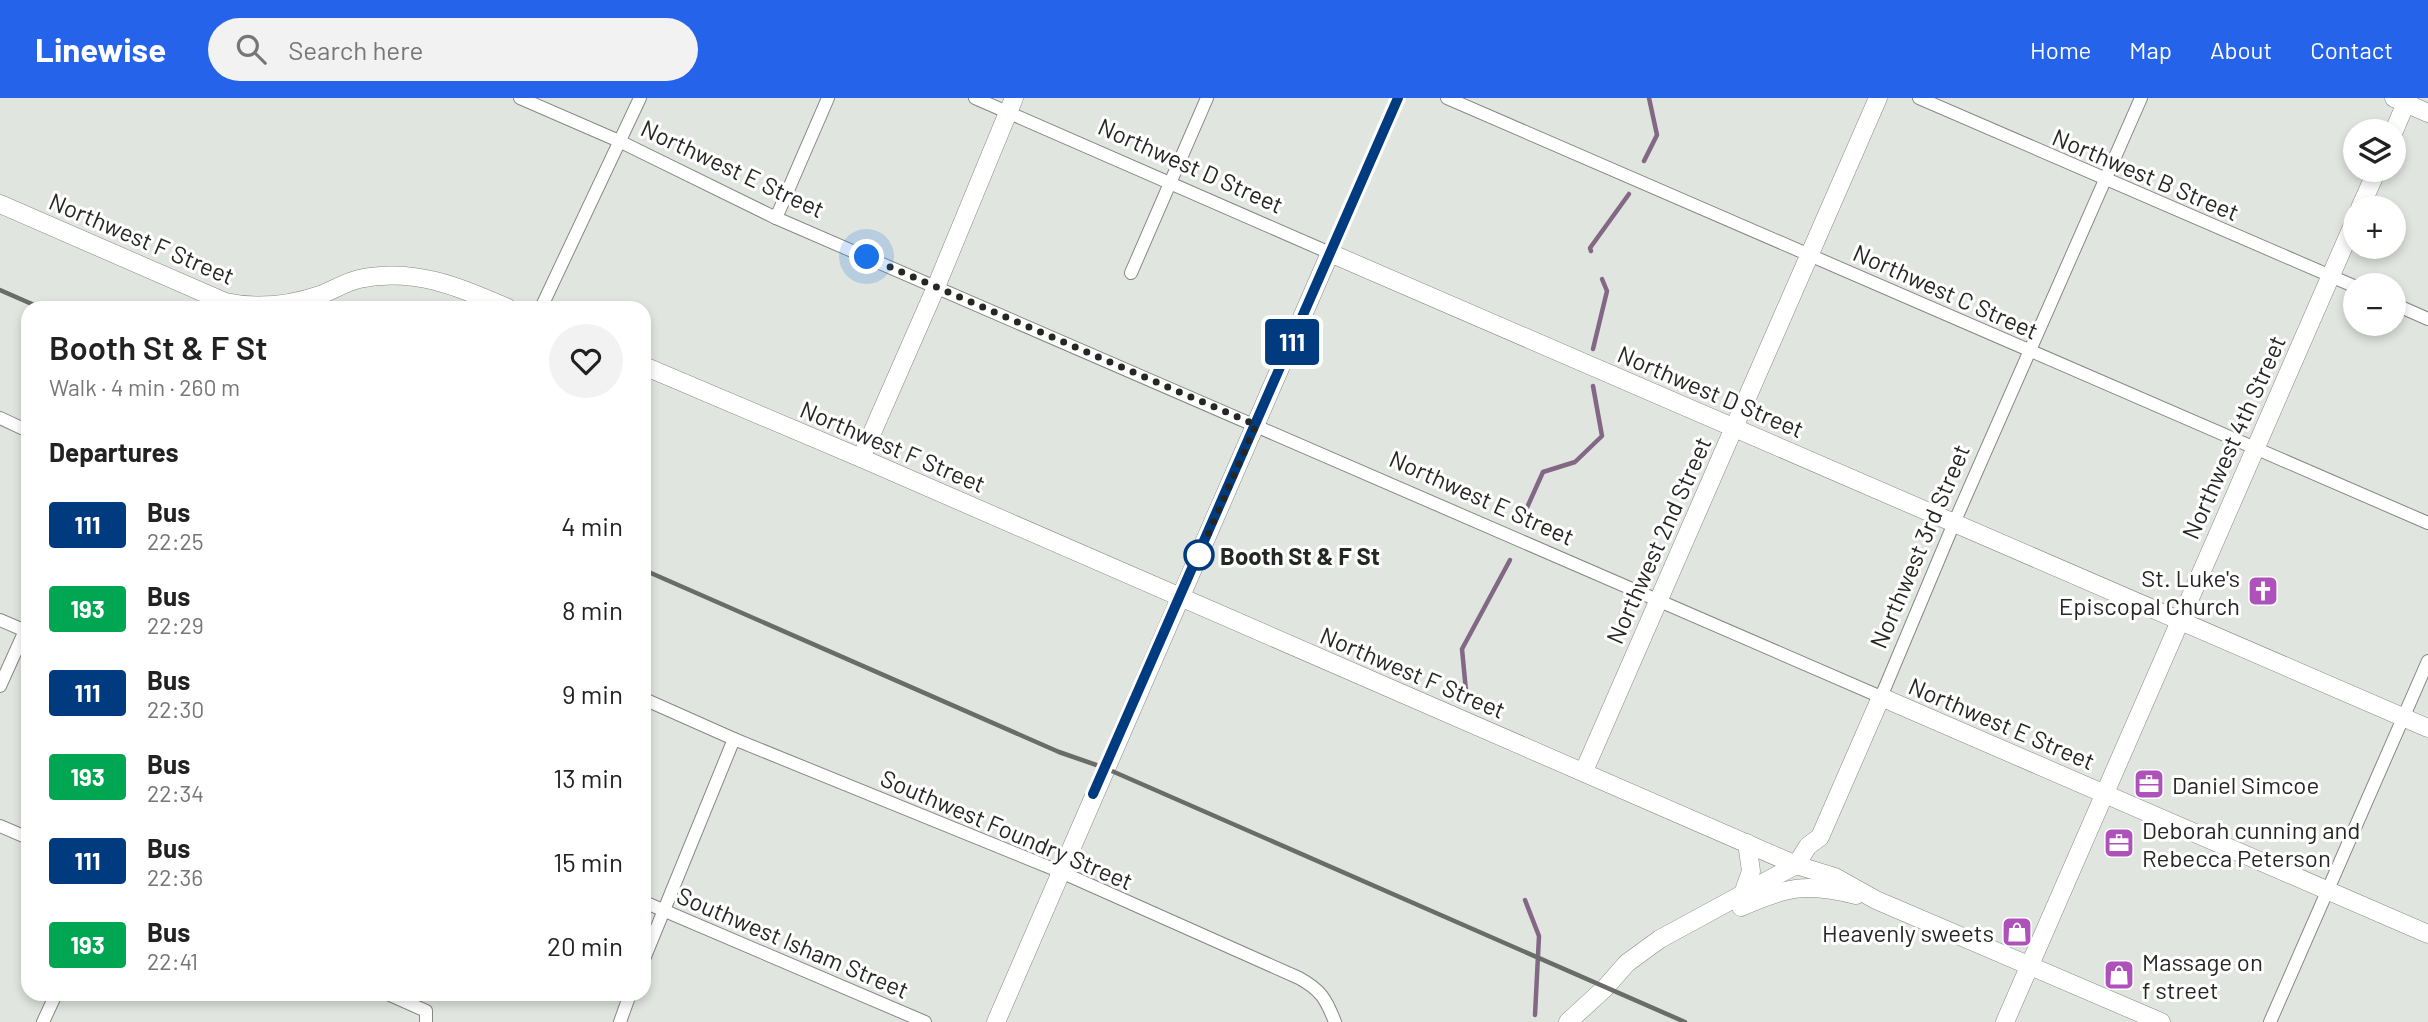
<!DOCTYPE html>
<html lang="en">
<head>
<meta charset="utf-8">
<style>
  :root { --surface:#fff; --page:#f2f2f2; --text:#222; --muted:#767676; --accent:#2563eb }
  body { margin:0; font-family:Barlow,sans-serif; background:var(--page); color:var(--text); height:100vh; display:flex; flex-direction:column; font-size:26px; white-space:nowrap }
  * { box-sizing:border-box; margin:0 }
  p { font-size:23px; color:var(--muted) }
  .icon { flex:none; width:38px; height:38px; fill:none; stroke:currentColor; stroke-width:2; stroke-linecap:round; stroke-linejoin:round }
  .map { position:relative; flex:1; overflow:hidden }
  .side { position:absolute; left:21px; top:203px; width:630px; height:700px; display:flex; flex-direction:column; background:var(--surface); border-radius:21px; box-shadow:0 4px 10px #0003 }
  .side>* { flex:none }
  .badge { padding:0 14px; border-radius:5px; font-size:24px; line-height:46px }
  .buttons { position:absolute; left:2343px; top:21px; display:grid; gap:14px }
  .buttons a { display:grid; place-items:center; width:63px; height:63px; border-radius:50%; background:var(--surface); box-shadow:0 4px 10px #0003; font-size:35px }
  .you { position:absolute; width:35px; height:35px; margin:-18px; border:5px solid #fff; border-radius:50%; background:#1a73e8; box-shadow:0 0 0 10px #1a73e833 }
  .map>.badge { position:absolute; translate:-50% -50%; box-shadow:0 0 0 4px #fff }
  h2 { padding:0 28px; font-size:26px; line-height:63px }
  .round { display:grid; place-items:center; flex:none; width:74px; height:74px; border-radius:37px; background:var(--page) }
  .summary { display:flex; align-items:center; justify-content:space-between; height:119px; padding:0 28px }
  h1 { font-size:33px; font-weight:600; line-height:52px }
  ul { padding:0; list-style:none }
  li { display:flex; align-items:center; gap:21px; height:84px; padding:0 28px }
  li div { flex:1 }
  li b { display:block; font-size:26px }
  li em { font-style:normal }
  li .badge { min-width:77px; font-weight:700; text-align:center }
  header { display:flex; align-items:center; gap:42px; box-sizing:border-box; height:98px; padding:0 35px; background:var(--accent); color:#fff }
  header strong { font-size:33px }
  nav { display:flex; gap:38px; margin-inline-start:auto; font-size:24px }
  .search { width:490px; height:63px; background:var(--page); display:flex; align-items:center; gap:18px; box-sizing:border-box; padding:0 24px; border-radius:38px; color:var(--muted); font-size:26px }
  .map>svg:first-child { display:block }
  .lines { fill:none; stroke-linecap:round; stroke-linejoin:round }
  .stream { stroke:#826885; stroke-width:4.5 }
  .street-casing { stroke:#858a84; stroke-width:14 }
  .secondary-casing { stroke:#858a84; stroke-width:19 }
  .street { stroke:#fff; stroke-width:12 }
  .secondary { stroke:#fff; stroke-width:18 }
  .rail { stroke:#696c68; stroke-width:4.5 }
  .line-casing { stroke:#fff; stroke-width:16 }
  .line { stroke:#003b80; stroke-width:10 }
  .walk { stroke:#252724; stroke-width:7; stroke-dasharray:0 12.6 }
  .stop-dot { fill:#fff; stroke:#003b80; stroke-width:3.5 }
  .labels { text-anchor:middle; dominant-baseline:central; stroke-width:6; stroke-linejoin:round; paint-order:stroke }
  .street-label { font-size:24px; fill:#252724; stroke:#fff }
  .stop-label { font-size:24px; font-weight:bold; fill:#252724; stroke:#fff; text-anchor:start }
  .poi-label { font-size:24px; fill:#252724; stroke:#fff; text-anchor:start }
</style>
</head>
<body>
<header>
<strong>Linewise</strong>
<div class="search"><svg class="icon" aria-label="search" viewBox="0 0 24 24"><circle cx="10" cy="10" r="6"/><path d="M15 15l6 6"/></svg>Search here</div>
<nav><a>Home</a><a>Map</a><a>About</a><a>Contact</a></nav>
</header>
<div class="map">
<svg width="2428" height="924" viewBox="0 0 2428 924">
  <rect width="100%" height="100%" fill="#e0e5df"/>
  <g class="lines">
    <g class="stream">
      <path d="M1644 63 1657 37 1649 0"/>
      <path d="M1591 153 1590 150 1629 96"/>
      <path d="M1593 251 1607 193 1602 181"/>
      <path d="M1521 423 1543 374 1575 364 1602 338 1593 288"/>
      <path d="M1466 593 1462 551 1510 462"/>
      <path d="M1525 802 1539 838 1535 917"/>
    </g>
    <g class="street-casing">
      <g id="street">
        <path d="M520 0 619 43 776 120 1881 599 1954 425 2141 0"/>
        <path d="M975 0 1330 155 1398 0"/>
        <path d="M1447 0 2428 425"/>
        <path d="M1919 0 2356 189"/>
        <path d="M776 120 828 0"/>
        <path d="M1131 175 1207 0"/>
        <path d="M2394 206 2428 221"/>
        <path d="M541 210 640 0"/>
        <path d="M0 320 28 333"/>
        <path d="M0 522 28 534"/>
        <path d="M0 588 28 526"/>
        <path d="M644 601 734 641 1061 774 1299 880C1321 892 1326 901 1335 924"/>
        <path d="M0 728 28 740"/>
        <path d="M644 804 925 924"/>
        <path d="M644 861 734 641"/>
        <path d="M388 896 426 913V924"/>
        <path d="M43 924 56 896"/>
        <path d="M620 924 630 896"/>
        <path d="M2270 924 2428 563"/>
      </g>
    </g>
    <g class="secondary-casing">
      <g id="secondary">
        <path d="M2394 0 2428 15"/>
        <path d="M2394 33 2408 0"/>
        <path d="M0 106 225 204C258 211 288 208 320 197 333 192 346 184 359 181 414 169 459 189 508 210"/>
        <path d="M2360 110 2377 72"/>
        <path d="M644 268 861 360 1796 767 1835 779 1876 802 2161 924"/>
        <path d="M861 360 936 189 1014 0"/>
        <path d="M1584 673 1878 0"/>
        <path d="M1743 796 1751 773 1747 745"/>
        <path d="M1741 809C1786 789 1807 784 1856 797"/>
        <path d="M996 924 1330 155 2428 630"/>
        <path d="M1568 924 1605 890 1627 865 1660 841 1796 767 1808 748 1820 739 1881 599 2428 836"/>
        <path d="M2005 924 2356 120"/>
      </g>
    </g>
    <use href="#street" class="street"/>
    <use href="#secondary" class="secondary"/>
    <g class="rail">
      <path d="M0 192 41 210"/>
      <path d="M644 472 1059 654 1105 670 1685 924"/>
    </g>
  </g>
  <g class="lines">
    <g class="line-casing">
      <path id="line" d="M1093 696 1398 0"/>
    </g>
    <use href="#line" class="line"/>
    <path class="walk" d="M867 159 1256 327 1199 457"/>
  </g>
  <defs>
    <g id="church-square" transform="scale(1.575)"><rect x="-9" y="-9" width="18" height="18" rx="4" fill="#af51ba" stroke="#fff"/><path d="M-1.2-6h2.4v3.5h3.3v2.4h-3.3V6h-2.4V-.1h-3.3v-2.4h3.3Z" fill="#fff"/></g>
    <g id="office-square" transform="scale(1.575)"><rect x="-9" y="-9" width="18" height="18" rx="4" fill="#af51ba" stroke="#fff"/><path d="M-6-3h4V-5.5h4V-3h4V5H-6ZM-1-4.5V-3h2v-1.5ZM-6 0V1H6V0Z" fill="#fff"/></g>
    <g id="shop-square" transform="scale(1.575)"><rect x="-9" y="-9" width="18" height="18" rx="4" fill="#af51ba" stroke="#fff"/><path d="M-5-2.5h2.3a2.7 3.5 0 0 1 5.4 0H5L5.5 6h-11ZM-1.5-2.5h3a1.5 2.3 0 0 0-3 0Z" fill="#fff"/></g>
  </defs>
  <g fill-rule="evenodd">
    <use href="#church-square" x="2263" y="493"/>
    <use href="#office-square" x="2149" y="686"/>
    <use href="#office-square" x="2119" y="745"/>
    <use href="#shop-square" x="2017" y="834"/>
    <use href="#shop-square" x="2119" y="877"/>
  </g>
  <circle class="stop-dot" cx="1199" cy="457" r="14"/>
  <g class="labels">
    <g class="street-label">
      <text transform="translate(1191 67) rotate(24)">Northwest D Street</text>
      <text transform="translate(733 70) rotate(25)">Northwest E Street</text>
      <text transform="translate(2146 76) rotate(23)">Northwest B Street</text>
      <text transform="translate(142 140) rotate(23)">Northwest F Street</text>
      <text transform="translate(1946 193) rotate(24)">Northwest C Street</text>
      <text transform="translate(1711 293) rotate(23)">Northwest D Street</text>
      <text transform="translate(2233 339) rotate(-66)">Northwest 4th Street</text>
      <text transform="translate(893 348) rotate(23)">Northwest F Street</text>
      <text transform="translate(1482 399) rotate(24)">Northwest E Street</text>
      <text transform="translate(1658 442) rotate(-66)">Northwest 2nd Street</text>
      <text transform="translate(1919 448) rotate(-67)">Northwest 3rd Street</text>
      <text transform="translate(1413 574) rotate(23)">Northwest F Street</text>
      <text transform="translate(2002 625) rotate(23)">Northwest E Street</text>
      <text transform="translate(1007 731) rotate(23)">Southwest Foundry Street</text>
      <text transform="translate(793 844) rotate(23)">Southwest Isham Street</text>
    </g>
    <g class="stop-label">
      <text x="1220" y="457">Booth St &amp; F St</text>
    </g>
    <g class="poi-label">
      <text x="2240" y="479" text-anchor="end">St. Luke's<tspan x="2240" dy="28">Episcopal Church</tspan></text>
      <text x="2172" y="686">Daniel Simcoe</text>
      <text x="2142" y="731">Deborah cunning and<tspan x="2142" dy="28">Rebecca Peterson</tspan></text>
      <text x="1994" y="834" text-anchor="end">Heavenly sweets</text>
      <text x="2142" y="863">Massage on<tspan x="2142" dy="28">f street</tspan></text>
    </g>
  </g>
</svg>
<div class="buttons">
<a><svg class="icon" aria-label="layers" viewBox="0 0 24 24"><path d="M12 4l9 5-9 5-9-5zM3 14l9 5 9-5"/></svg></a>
<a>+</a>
<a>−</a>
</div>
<div class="you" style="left:867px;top:159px"></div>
<b class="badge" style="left:1292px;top:244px;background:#003b80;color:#fff">111</b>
<section class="side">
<div class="summary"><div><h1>Booth St &amp; F St</h1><p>Walk · 4 min · 260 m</p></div><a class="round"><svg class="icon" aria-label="heart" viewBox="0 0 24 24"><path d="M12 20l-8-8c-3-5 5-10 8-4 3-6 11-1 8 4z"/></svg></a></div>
<h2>Departures</h2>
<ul>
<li><span class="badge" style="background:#003b80;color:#fff">111</span><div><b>Bus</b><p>22:25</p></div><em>4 min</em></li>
<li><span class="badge" style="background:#00a651;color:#fff">193</span><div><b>Bus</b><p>22:29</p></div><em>8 min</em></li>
<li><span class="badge" style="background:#003b80;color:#fff">111</span><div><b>Bus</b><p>22:30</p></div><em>9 min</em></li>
<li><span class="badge" style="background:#00a651;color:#fff">193</span><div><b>Bus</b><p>22:34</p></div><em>13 min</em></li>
<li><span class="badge" style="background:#003b80;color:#fff">111</span><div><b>Bus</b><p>22:36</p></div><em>15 min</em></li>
<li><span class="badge" style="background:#00a651;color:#fff">193</span><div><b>Bus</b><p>22:41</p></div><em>20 min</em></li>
</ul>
</section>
</div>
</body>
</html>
